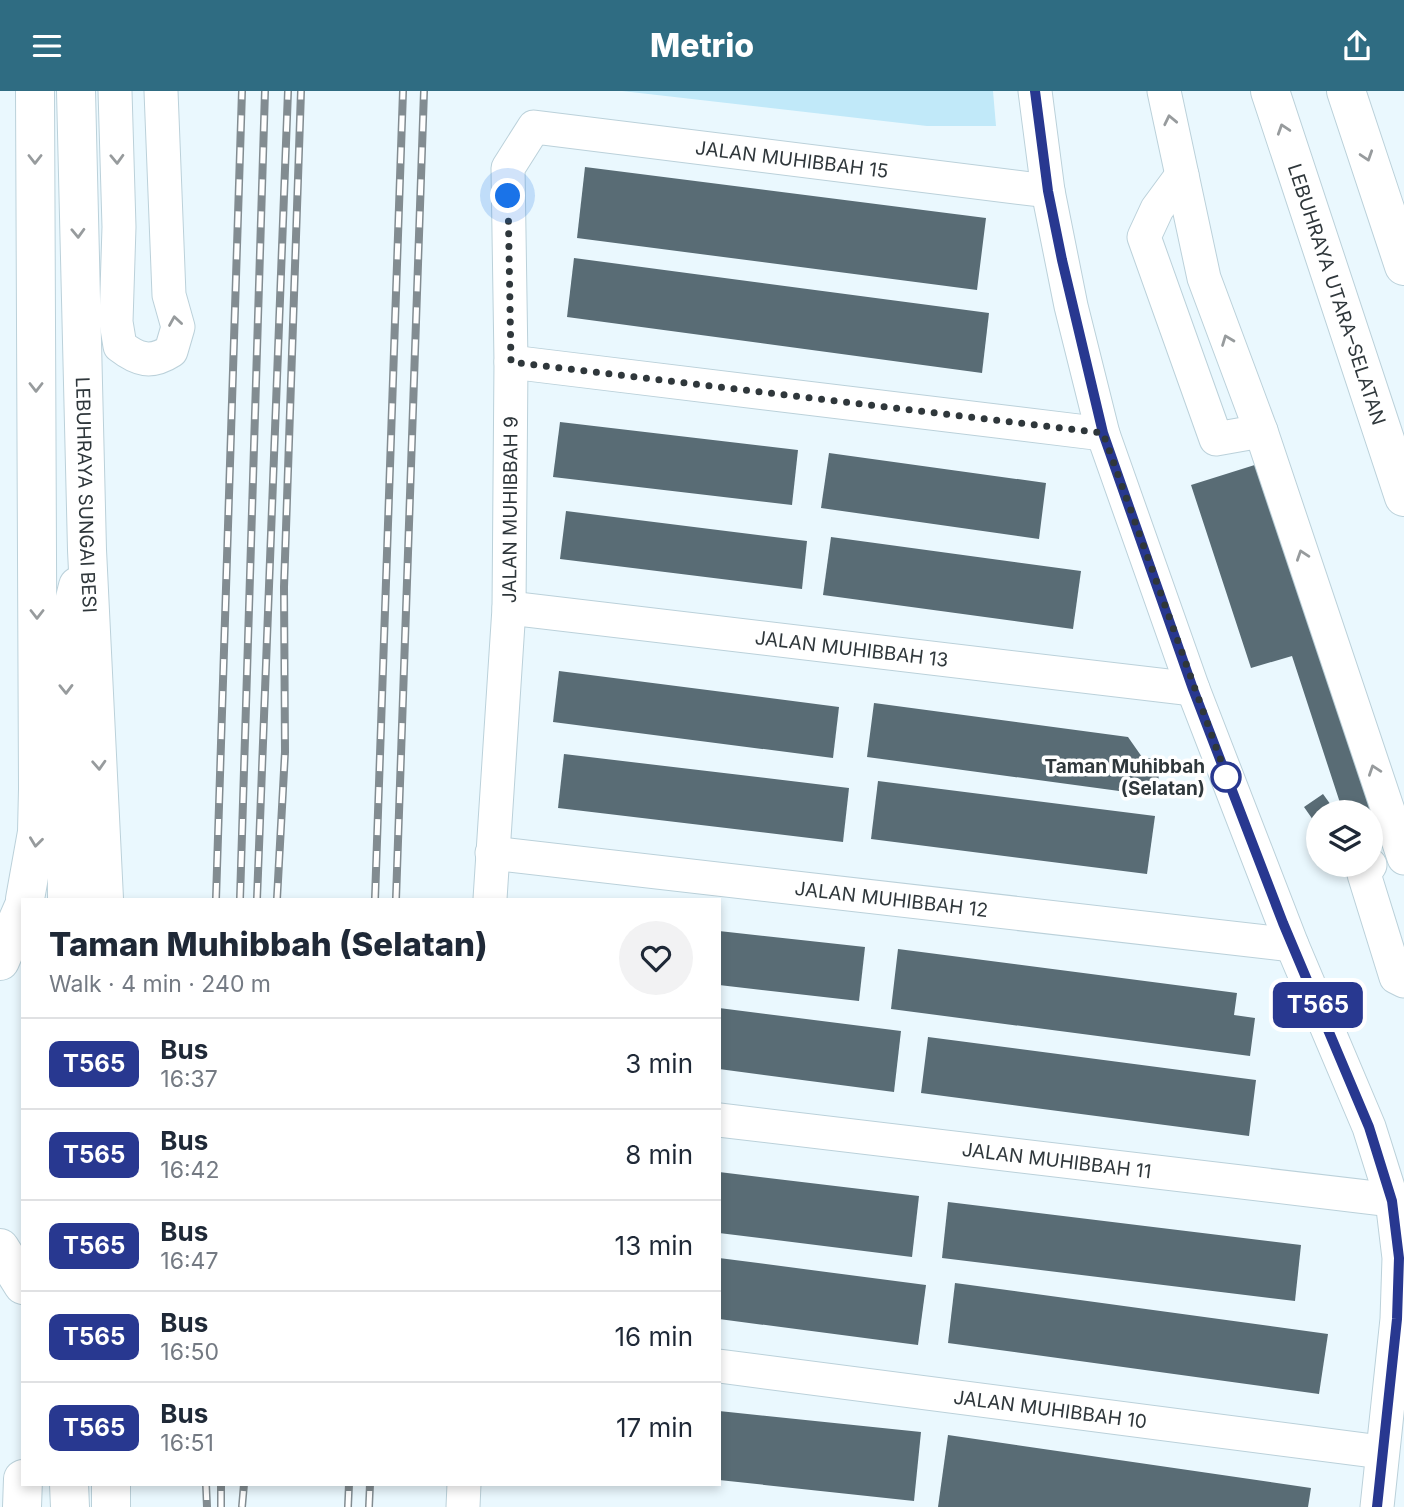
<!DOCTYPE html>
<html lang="en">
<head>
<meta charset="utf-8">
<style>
  :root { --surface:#fff; --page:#f2f2f3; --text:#1f2937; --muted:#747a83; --line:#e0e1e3; --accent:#2f6c82 }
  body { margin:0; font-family:Inter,sans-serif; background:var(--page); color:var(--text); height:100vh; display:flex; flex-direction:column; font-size:26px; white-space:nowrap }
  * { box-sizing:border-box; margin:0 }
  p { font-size:23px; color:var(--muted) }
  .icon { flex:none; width:38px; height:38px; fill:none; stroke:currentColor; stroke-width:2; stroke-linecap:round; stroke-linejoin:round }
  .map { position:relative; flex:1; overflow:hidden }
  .details { position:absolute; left:21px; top:807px; width:700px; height:588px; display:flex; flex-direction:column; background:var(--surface); border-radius:0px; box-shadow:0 4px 10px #0003 }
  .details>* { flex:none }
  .badge { padding:0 14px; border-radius:10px; font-size:24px; line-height:46px }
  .tools { position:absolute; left:1306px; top:709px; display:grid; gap:14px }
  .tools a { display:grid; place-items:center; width:77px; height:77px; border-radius:50%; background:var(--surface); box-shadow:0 4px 10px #0003; font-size:35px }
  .you { position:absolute; width:35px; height:35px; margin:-18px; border:5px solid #fff; border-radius:50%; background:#1a73e8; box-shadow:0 0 0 10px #1a73e833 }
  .map>.badge { position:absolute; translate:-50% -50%; box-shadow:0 0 0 4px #fff }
  .round { display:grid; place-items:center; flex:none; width:74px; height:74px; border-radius:37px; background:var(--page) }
  .head { display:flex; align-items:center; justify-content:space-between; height:119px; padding:0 28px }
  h1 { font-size:33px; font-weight:800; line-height:52px }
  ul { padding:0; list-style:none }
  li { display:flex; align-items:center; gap:21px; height:91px; padding:0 28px; border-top:2px solid var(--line) }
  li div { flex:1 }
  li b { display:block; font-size:26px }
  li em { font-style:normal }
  li .badge { min-width:77px; font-weight:700; text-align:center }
  header { display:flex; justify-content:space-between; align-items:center; height:91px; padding:0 28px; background:var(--accent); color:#fff; font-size:32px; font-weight:800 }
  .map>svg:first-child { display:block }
  .green { fill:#c1e9f9 }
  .building { fill:#596c75 }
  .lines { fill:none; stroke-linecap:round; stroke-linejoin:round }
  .minor-casing { stroke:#bbd1da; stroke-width:35 }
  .highway-casing { stroke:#bbd1da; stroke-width:40 }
  .minor { stroke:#fff; stroke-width:33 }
  .highway { stroke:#fff; stroke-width:38 }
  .rail-casing { stroke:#828c91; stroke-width:8 }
  .rail { stroke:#fff; stroke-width:5; stroke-dasharray:16; stroke-linecap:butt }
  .oneway { stroke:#979b9d }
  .line-casing { stroke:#fff; stroke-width:16 }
  .line { stroke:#283890; stroke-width:10 }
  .walk { stroke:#2f373b; stroke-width:7; stroke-dasharray:0 12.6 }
  .stop-dot { fill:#fff; stroke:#283890; stroke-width:3.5 }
  .labels { text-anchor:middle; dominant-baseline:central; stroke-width:7; stroke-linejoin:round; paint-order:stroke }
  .street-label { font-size:19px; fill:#2f373b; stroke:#fff }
  .stop-label { font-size:19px; font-weight:bold; fill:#2f373b; stroke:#fff; text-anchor:end }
</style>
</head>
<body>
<header><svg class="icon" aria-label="menu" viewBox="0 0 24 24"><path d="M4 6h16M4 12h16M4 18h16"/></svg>Metrio<svg class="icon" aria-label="share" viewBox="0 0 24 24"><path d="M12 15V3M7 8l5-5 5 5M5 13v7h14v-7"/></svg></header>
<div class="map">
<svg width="1404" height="1416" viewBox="0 0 1404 1416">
  <rect width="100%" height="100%" fill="#eaf8fe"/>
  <path class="green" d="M622 0H993L996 35H927Z"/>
  <g class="building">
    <path d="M585 76 986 127 977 199 577 147Z"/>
    <path d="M574 167 989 222 982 282 567 226Z"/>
    <path d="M560 331 798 359 792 414 553 386Z"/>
    <path d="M829 362 1046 392 1039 448 821 417Z"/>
    <path d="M1261 372 1375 718 1366 721H1343L1292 565 1251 577 1191 394Z"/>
    <path d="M566 420 807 450 802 498 560 468Z"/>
    <path d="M831 446 1081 480 1073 538 823 504Z"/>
    <path d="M559 580 839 616 833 667 553 631Z"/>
    <path d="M874 612 1128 646 1142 666 1161 669 1156 705 867 666Z"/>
    <path d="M564 663 849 697 843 751 558 717Z"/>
    <path d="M878 690 1155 725 1147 783 871 748Z"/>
    <path d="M1323 703 1336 721H1318V736L1304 716Z"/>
    <path d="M719 840 865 856 859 910 719 894Z"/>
    <path d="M898 858 1237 902 1234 924 1255 927 1250 965 891 918Z"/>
    <path d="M719 917 901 940 894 1001 719 978Z"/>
    <path d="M928 946 1256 989 1249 1045 921 1002Z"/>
    <path d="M719 1081 919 1105 912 1166 719 1142Z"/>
    <path d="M948 1111 1301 1154 1295 1210 942 1167Z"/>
    <path d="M719 1167 926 1194 918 1254 719 1228Z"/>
    <path d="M955 1192 1328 1243 1319 1303 948 1252Z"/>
    <path d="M719 1320 921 1341 914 1410 719 1389Z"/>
    <path d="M948 1344 1311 1397 1308 1416H938Z"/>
  </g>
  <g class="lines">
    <g class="minor-casing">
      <g id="minor">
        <path d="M115 0 119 136 116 231 120 255C138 269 151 273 171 260L178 236 169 204 161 0"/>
        <path d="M1035 0 1048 100 1071 215 1103 343 1193 598 1292 854 1369 1036 1392 1109 1399 1167 1397 1228 1377 1416"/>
        <path d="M1164 0 1204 187 1261 340 1404 767"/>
        <path d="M1182 84 1157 118 1144 146 1216 348 1261 340"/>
        <path d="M511 271 1103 343"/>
        <path id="s1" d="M509 517 1193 598"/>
        <path id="s2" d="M492 762 1292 854"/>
        <path d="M1370 774 1364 783 1396 886 1404 890"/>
        <path id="s3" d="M490 808 509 517 511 271 508 77 534 36 1048 100"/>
        <path id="s4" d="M719 1029 1392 1109"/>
        <path id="s5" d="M719 1275 1381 1361"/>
        <path d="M463 1416 464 1393"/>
      </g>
    </g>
    <g class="highway-casing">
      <g id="highway">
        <path id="s6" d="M76 0 87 459 104 808"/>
        <path id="s7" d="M1270 0 1404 406"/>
        <path d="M1346 0 1404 175"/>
        <path d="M25 808 37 741 38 698 35 0"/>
        <path d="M67 808 65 547 78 495"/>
        <path d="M0 870 23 817"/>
        <path d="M0 1157 23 1194"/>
        <path d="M69 1393 70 1416"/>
        <path d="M111 1393V1416"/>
        <path d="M22 1416 23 1388"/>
      </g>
    </g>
    <use href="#minor" class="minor"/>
    <use href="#highway" class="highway"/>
    <g class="rail-casing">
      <g id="rail">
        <path d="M216 808 242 0"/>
        <path d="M240 808 265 0"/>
        <path d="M257 808 288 0"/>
        <path d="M277 808 285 661 284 496 301 0"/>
        <path d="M375 808 403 0"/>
        <path d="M396 808 424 0"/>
        <path d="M206 1393 207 1416"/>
        <path d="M221 1416V1393"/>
        <path d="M242 1416 244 1393"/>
        <path d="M348 1416 349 1393"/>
        <path d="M369 1416 370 1393"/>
      </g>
    </g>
    <use href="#rail" class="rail"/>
  </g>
  <defs><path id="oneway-chevron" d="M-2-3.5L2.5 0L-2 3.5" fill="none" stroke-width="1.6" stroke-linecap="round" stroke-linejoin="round" transform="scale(1.75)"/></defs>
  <g class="oneway">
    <use href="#oneway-chevron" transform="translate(1170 29) rotate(-102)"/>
    <use href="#oneway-chevron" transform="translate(1283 38) rotate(-108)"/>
    <use href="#oneway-chevron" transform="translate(1367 65) rotate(72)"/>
    <use href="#oneway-chevron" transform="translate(35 68) rotate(90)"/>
    <use href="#oneway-chevron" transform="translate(117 68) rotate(88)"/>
    <use href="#oneway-chevron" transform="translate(78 142) rotate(88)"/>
    <use href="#oneway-chevron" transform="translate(175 230) rotate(-99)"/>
    <use href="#oneway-chevron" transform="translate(1227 249) rotate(-111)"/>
    <use href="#oneway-chevron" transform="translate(36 296) rotate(90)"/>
    <use href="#oneway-chevron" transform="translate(1302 464) rotate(-109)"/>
    <use href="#oneway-chevron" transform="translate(37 523) rotate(90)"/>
    <use href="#oneway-chevron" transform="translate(66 598) rotate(89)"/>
    <use href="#oneway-chevron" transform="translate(99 674) rotate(87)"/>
    <use href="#oneway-chevron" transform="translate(1374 679) rotate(-109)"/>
    <use href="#oneway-chevron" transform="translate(36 751) rotate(97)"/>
  </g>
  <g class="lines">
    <g class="line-casing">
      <path id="line" d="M1035 0 1048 100 1062 169 1103 342 1193 598 1283 832 1369 1036 1392 1110 1399 1167 1397 1228 1377 1416"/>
    </g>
    <use href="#line" class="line"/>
    <path class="walk" d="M508 105 511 271 1103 342 1230 695 1226 686"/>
  </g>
  <circle class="stop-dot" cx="1226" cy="686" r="14"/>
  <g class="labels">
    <g class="street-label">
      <text stroke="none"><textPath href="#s3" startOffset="1040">JALAN MUHIBBAH 15</textPath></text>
      <text stroke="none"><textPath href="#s7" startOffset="214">LEBUHRAYA UTARA–SELATAN</textPath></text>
      <text stroke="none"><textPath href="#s6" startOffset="404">LEBUHRAYA SUNGAI BESI</textPath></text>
      <text stroke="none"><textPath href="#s3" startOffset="390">JALAN MUHIBBAH 9</textPath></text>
      <text stroke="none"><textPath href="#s1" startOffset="345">JALAN MUHIBBAH 13</textPath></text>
      <text stroke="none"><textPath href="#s2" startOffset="402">JALAN MUHIBBAH 12</textPath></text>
      <text stroke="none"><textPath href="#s4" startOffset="340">JALAN MUHIBBAH 11</textPath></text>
      <text stroke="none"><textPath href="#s5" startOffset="334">JALAN MUHIBBAH 10</textPath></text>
    </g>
    <g class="stop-label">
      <text x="1205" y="675">Taman Muhibbah<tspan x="1205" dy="22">(Selatan)</tspan></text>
    </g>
  </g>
</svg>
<div class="tools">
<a><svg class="icon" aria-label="layers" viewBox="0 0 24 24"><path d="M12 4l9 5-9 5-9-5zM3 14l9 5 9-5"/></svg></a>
</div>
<div class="you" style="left:508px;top:105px"></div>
<b class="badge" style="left:1318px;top:914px;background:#283890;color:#fff">T565</b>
<section class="details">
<div class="head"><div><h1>Taman Muhibbah (Selatan)</h1><p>Walk · 4 min · 240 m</p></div><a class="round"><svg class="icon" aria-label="heart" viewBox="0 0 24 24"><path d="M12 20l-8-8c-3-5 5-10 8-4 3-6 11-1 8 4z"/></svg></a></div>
<ul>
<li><span class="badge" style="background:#283890;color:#fff">T565</span><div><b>Bus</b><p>16:37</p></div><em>3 min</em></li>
<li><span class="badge" style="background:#283890;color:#fff">T565</span><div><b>Bus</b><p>16:42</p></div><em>8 min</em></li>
<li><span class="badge" style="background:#283890;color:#fff">T565</span><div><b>Bus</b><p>16:47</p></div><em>13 min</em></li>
<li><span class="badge" style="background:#283890;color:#fff">T565</span><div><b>Bus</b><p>16:50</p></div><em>16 min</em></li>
<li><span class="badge" style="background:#283890;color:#fff">T565</span><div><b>Bus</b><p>16:51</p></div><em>17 min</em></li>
</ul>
</section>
</div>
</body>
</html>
